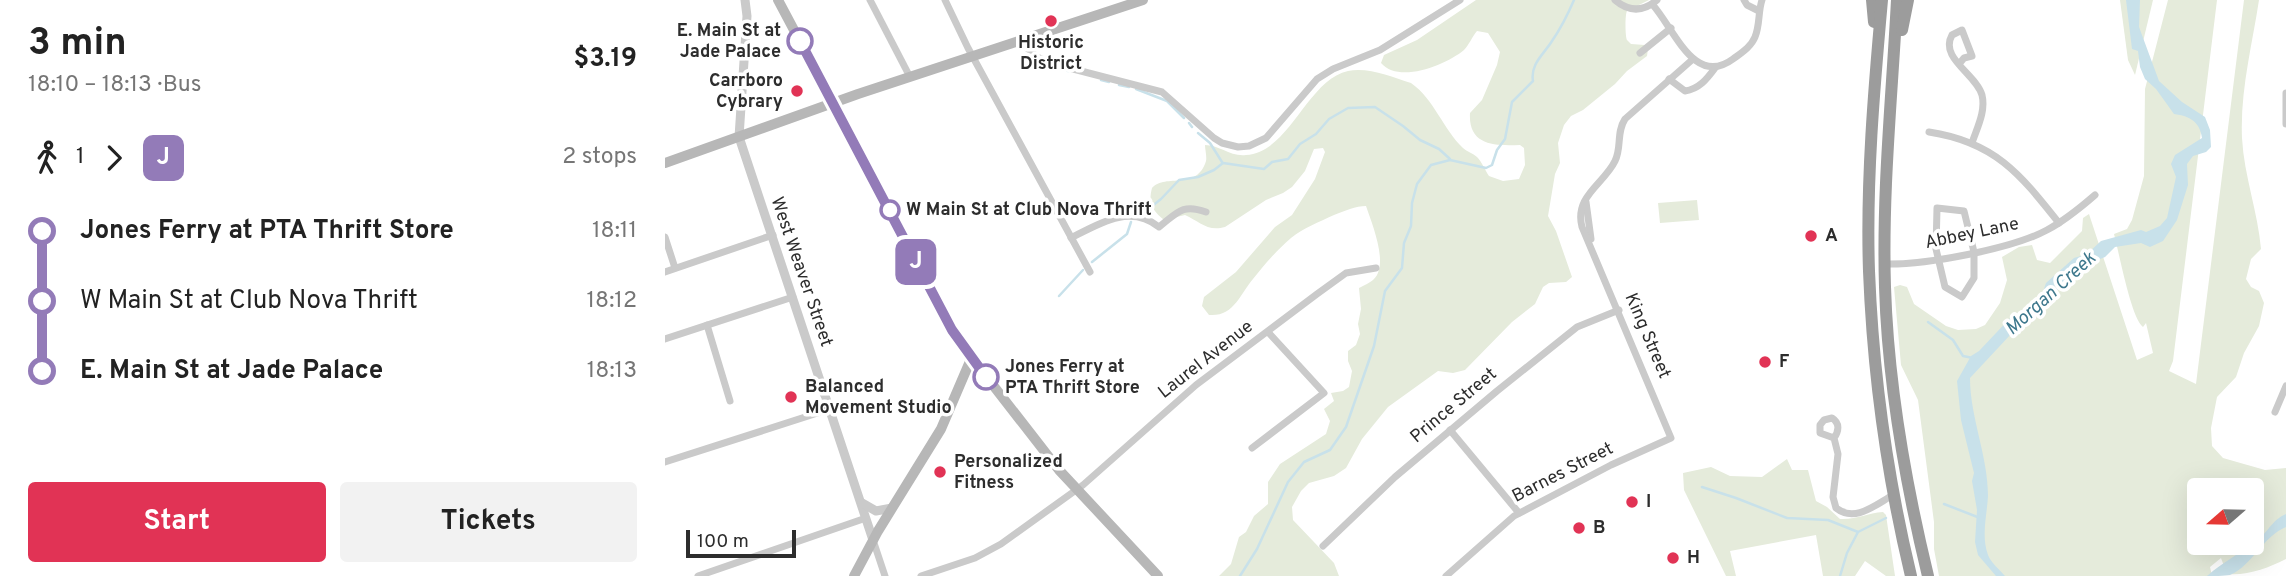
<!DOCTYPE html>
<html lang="en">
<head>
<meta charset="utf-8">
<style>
  :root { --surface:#fff; --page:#f2f2f2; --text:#222; --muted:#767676; --accent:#e13355 }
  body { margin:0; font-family:Overpass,sans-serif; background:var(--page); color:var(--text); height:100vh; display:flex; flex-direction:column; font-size:26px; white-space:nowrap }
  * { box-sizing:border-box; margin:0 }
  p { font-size:23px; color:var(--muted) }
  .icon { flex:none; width:38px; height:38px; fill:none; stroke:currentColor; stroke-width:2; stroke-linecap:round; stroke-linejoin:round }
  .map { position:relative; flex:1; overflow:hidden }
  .sheet { display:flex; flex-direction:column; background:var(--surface); width:665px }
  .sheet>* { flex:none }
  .badge { padding:0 14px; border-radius:10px; font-size:24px; line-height:46px }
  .needle { width:46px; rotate:250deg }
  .buttons { position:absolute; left:1522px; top:478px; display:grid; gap:14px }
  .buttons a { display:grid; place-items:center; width:77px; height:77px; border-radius:7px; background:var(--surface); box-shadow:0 7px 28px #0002; font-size:35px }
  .scale { position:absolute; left:21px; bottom:18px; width:110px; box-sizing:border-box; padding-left:7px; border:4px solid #2d2d2d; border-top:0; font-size:19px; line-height:24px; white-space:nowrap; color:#2d2d2d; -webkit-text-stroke:5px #fff; paint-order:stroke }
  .map>.badge { position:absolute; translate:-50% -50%; box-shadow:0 0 0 4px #fff }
  .legs { display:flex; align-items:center; gap:10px; height:77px; padding:0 28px; font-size:23px }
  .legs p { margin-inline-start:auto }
  .headline { display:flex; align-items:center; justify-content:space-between; height:119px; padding:0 28px }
  h1 { font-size:38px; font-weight:700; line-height:52px }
  .button { display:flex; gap:14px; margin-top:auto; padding:14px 28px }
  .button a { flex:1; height:80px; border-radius:7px; background:var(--accent); color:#fff; font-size:28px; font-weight:700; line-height:80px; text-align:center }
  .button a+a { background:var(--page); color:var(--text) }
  ul { padding:0 28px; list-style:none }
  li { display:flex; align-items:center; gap:24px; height:70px; font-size:26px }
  li i { display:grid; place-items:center; width:10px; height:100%; margin:0 9px; background:currentColor }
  li i::after { content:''; width:18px; height:18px; margin:-9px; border:5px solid; border-radius:50%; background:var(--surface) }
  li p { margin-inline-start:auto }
  li:first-child i { background:linear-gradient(#0000 50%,currentColor 0) }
  li:last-child i { background:linear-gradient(currentColor 50%,#0000 0) }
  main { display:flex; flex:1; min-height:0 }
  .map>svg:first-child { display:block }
  .green { fill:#e5ebdb; fill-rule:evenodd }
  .water { fill:#c8e1ea }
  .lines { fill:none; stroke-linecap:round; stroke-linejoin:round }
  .stream { stroke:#c8e1ea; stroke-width:2.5 }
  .minor { stroke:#cacaca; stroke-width:7 }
  .tertiary { stroke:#cacaca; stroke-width:9 }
  .secondary { stroke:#b7b7b7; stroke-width:10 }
  .trunk { stroke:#9c9c9c; stroke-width:12 }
  .line-1-casing { stroke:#fff; stroke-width:16 }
  .line-1 { stroke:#937bb8; stroke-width:10 }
  .poi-dot { fill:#e13355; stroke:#fff; stroke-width:2.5 }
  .stop-1-dot { fill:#fff; stroke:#937bb8; stroke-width:3.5 }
  .labels { text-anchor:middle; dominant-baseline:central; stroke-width:7; stroke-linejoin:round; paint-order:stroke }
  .stop-label { font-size:18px; font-weight:bold; fill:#2d2d2d; stroke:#fff; text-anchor:start }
  .poi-label { font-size:18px; font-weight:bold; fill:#2d2d2d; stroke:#fff; text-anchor:start }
  .street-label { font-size:18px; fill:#2d2d2d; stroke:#fff }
  .water-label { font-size:19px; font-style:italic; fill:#3e788d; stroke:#fff }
</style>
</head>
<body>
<main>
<section class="sheet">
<div class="headline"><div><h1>3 min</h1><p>18:10 – 18:13 · Bus</p></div><b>$3.19</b></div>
<div class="legs"><svg class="icon" aria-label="walk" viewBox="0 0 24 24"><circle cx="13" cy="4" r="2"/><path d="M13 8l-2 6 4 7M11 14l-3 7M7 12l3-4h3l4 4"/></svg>1<svg class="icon" aria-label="forward" viewBox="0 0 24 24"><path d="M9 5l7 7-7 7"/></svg><b class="badge" style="background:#937bb8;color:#fff">J</b><p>2 stops</p></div>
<ul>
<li><i style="color:#937bb8"></i><b>Jones Ferry at PTA Thrift Store</b><p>18:11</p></li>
<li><i style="color:#937bb8"></i><span>W Main St at Club Nova Thrift</span><p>18:12</p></li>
<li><i style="color:#937bb8"></i><b>E. Main St at Jade Palace</b><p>18:13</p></li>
</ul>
<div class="button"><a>Start</a><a>Tickets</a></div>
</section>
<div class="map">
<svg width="1621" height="576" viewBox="0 0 1621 576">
  <rect width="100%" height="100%" fill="#fff"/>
  <g class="green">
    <path d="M811 0H984L962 11C960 14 960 36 962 40L966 44 980 45 983 49 982 56 962 71 950 84 918 110 906 116 899 125 893 143 895 163 890 174 883 216 891 231 907 277 901 282 884 283 878 287 870 304 847 322 800 370 788 373 773 371 723 407 697 439 681 468 669 476 644 483 636 491 627 507 628 520 669 563 674 576H554L566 564 574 537 581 532 589 516 603 504V482L615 464 661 434 665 421 659 409 669 401 666 393 678 391 684 387 687 371 683 361V351L691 345 695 334 693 324 696 309 694 288C698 286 705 283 709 279 724 264 707 224 701 206 691 206 679 211 669 215 654 222 638 228 626 238 612 250 599 265 588 279 575 294 569 317 544 315L537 306 539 297 571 272 610 227 627 215 650 179 660 152 658 148 649 149 640 171 627 187 618 193 601 200 560 227C542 232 534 221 520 215L499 220C487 210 483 203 487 188 501 173 532 191 541 161 542 156 540 150 540 145 554 145 566 157 581 155 625 152 642 80 683 71 704 67 726 77 746 83 769 99 778 129 798 148 802 152 808 153 812 157 817 162 820 170 824 176L838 181 854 179 860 165 859 148 855 145C830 146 803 146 805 113L817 100 832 65 835 52 823 33 812 31C807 37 804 45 799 50 781 65 734 84 716 63L719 55 752 40Z"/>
    <path d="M1455 0H1488L1470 75 1463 60Z"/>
    <path d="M1503 0H1552L1508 361 1504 371 1531 384 1579 0H1594C1587 46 1575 91 1577 138 1579 176 1593 212 1596 249L1586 259 1581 279 1586 287 1594 291 1599 303 1594 326 1579 353 1571 377 1552 397 1546 428 1547 446 1558 458 1600 470 1621 468V559C1603 568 1582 576 1562 574L1556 558 1545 567 1547 576H1274L1269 549V522L1253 400 1236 365 1229 287 1235 285 1242 287 1249 304 1281 326 1293 330 1311 329 1320 325 1335 303 1342 280 1337 257 1354 247 1367 245 1372 260 1385 263 1417 231 1418 218 1424 214 1472 360 1488 353 1481 323 1478 327C1466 318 1454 252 1449 234L1462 229 1467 220 1479 176 1480 89ZM1535 490H1587V542H1535Z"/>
    <path d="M1032 200 1034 220 995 223 993 203Z"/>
    <path d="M1122 459 1127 470H1143L1151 501 1162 507 1175 519C1191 520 1202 513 1218 512L1221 515 1230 576H1221L1200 561 1190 576H1158L1151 535 1065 551 1071 576H1061L1019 490 1018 473 1046 467 1065 476 1097 477Z"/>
  </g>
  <g class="water">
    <path d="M1461 0H1475L1474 27 1494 81 1517 102 1540 117 1545 130 1546 147 1541 152 1528 156 1522 164 1523 185 1512 220 1498 241 1485 247 1476 243 1450 247 1440 257 1428 262 1390 292 1374 314 1347 333 1305 378C1305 417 1323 456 1323 496 1322 515 1316 536 1323 555 1326 563 1335 570 1340 576H1331L1313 555 1310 542 1312 510 1307 481 1309 473 1296 420 1292 381 1306 356 1314 351 1348 315 1374 303 1381 283 1409 258 1422 254 1436 241 1476 230 1481 232 1495 226 1502 218 1511 177 1506 164 1510 155 1537 138C1535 122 1525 116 1509 114L1491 89 1480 79 1475 67 1473 51 1467 49Z"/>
    <path d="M1621 514V527C1598 536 1588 565 1565 575 1559 576 1548 576 1542 576 1559 561 1580 551 1597 536 1605 528 1609 519 1621 514Z"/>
  </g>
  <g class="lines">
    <g class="stream">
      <path d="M393 70 404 71"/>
      <path d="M436 80 444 82"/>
      <path d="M454 85 464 87"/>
      <path d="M471 89 502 101 519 118"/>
      <path d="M524 123 527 127"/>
      <path d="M533 133 545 143 557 162"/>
      <path d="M481 211 496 199 514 180 533 177 549 170 558 163 599 169 607 162 623 159 635 144 651 134 664 119 683 108 710 107 738 126 755 140 774 149 785 159"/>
      <path d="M427 262 462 234 466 222"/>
      <path d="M394 296 418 270"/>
      <path d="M1263 322 1288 340 1298 356 1308 358"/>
      <path d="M1037 487 1071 498 1122 518 1163 520 1193 532 1221 518"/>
      <path d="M1279 504 1315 518"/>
      <path d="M575 576 592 549 623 482 639 462 665 450 681 427 709 346 720 291 737 268 739 243 746 226 747 203 752 184 766 165 785 160 821 168 827 165 832 150 840 139 847 102 868 81C865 64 879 54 887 41 896 28 903 14 909 0"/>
      <path d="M1175 576 1182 553 1193 532"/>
    </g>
    <g class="minor">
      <path d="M205 0 245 77"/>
      <path d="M280 0 303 48 425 272"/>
      <path d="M950 0C964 12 978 12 992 0"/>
      <path d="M1079 0 1082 5 1094 11"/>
      <path d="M987 4C1009 28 1029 88 1068 59 1076 53 1086 47 1090 37 1095 25 1093 12 1097 0"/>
      <path d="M354 41 372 57 385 63 497 92 549 138 557 143 573 147 584 146 601 138 652 79 668 69 715 50 795 0"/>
      <path d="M975 53 1006 28"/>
      <path d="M1294 64 1299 58 1307 56 1297 30 1287 35C1274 58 1311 74 1317 95 1321 111 1312 128 1307 143"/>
      <path d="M1004 79 1020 91C1034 89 1042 79 1050 68"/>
      <path d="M1621 93V124"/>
      <path d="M1264 132C1330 142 1355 174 1394 223"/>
      <path d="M921 202 926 239"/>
      <path d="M1272 208 1299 211 1309 252V278L1297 297 1280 287 1271 249Z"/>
      <path d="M0 237 10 268"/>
      <path d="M406 238C435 223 465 204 494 227 512 213 517 203 541 212"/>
      <path d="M1220 264C1260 265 1347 249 1382 230 1399 221 1415 208 1430 195"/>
      <path d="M0 272 108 235"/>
      <path d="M42 325 65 401"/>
      <path d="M0 339 128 297"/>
      <path d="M1610 412 1621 386"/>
      <path d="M785 430 854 513"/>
      <path d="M1169 438 1155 433V425L1159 420 1167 418C1175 423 1174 431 1169 438L1173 454 1168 497 1171 508C1190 523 1210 505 1228 495"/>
      <path d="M587 448 659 393 603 332"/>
      <path d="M0 462 165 409"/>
      <path d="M208 540 220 576"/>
      <path d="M658 546 730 477 832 391 912 327 954 310"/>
      <path d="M33 576 201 518"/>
      <path d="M256 576 310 558 336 544 418 485 531 385 652 294 681 273 711 268"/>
      <path d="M781 576 849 516 946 465 1006 438 917 227C909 196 939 184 950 161 957 147 951 133 960 119L1028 59"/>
    </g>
    <g class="tertiary">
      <path d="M80 0 82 16 74 137 208 540"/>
      <path d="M197 503 211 511 227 508"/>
    </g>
    <g class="secondary">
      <path d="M113 0 296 344 394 470 493 576"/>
      <path d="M0 163 193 94 478 0"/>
      <path d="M189 576 213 531 276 429 306 359"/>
    </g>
    <g class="trunk">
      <path d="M1207 0 1209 22"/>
      <path d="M1217 0C1209 89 1201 182 1204 271 1208 374 1222 476 1246 576"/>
      <path d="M1232 0C1227 96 1217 191 1220 287 1223 385 1240 481 1263 576"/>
      <path d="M1237 30 1243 0"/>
    </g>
  </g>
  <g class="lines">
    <g class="line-1-casing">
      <path id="line-1" d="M135 41 287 330 321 377"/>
    </g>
    <use href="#line-1" class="line-1"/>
  </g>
  <g class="poi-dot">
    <circle cx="386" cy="21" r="7"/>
    <circle cx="132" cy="91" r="7"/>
    <circle cx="1146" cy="236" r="7"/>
    <circle cx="1100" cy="362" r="7"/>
    <circle cx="126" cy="397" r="7"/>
    <circle cx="275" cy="472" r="7"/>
    <circle cx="967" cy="502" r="7"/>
    <circle cx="914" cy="528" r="7"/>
    <circle cx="1008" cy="558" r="7"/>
  </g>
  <g class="stop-1-dot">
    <circle cx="135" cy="41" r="12"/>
    <circle cx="225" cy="210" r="9"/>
    <circle cx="321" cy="377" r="12"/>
  </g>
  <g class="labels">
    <g class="stop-label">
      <text x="116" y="31" text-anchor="end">E. Main St at<tspan x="116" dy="21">Jade Palace</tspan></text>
      <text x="241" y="210">W Main St at Club Nova Thrift</text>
      <text x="340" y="367">Jones Ferry at<tspan x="340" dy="21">PTA Thrift Store</tspan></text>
    </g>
    <g class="poi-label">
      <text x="386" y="43" text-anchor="middle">Historic<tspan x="386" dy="21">District</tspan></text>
      <text x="118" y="81" text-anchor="end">Carrboro<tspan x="118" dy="21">Cybrary</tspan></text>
      <text x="1160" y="236">A</text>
      <text x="1114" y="362">F</text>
      <text x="140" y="387">Balanced<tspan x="140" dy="21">Movement Studio</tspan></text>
      <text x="289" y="462">Personalized<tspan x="289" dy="21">Fitness</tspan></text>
      <text x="981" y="502">I</text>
      <text x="928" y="528">B</text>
      <text x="1022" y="558">H</text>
    </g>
    <g class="street-label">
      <text transform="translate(1307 234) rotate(-12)">Abbey Lane</text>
      <text transform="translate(136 272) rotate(71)">West Weaver Street</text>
      <text transform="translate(982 336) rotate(67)">King Street</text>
      <text transform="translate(541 360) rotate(-38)">Laurel Avenue</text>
      <text transform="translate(789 406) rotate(-40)">Prince Street</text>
      <text transform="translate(898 473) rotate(-27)">Barnes Street</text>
    </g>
    <g class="water-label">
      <text transform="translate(1386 294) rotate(-42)">Morgan Creek</text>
    </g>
  </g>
</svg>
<div class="buttons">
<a><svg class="needle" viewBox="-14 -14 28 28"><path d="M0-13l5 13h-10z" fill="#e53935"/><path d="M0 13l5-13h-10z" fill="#767676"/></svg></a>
</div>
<div class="scale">100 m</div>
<b class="badge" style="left:251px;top:262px;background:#937bb8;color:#fff">J</b>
</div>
</main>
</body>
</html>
